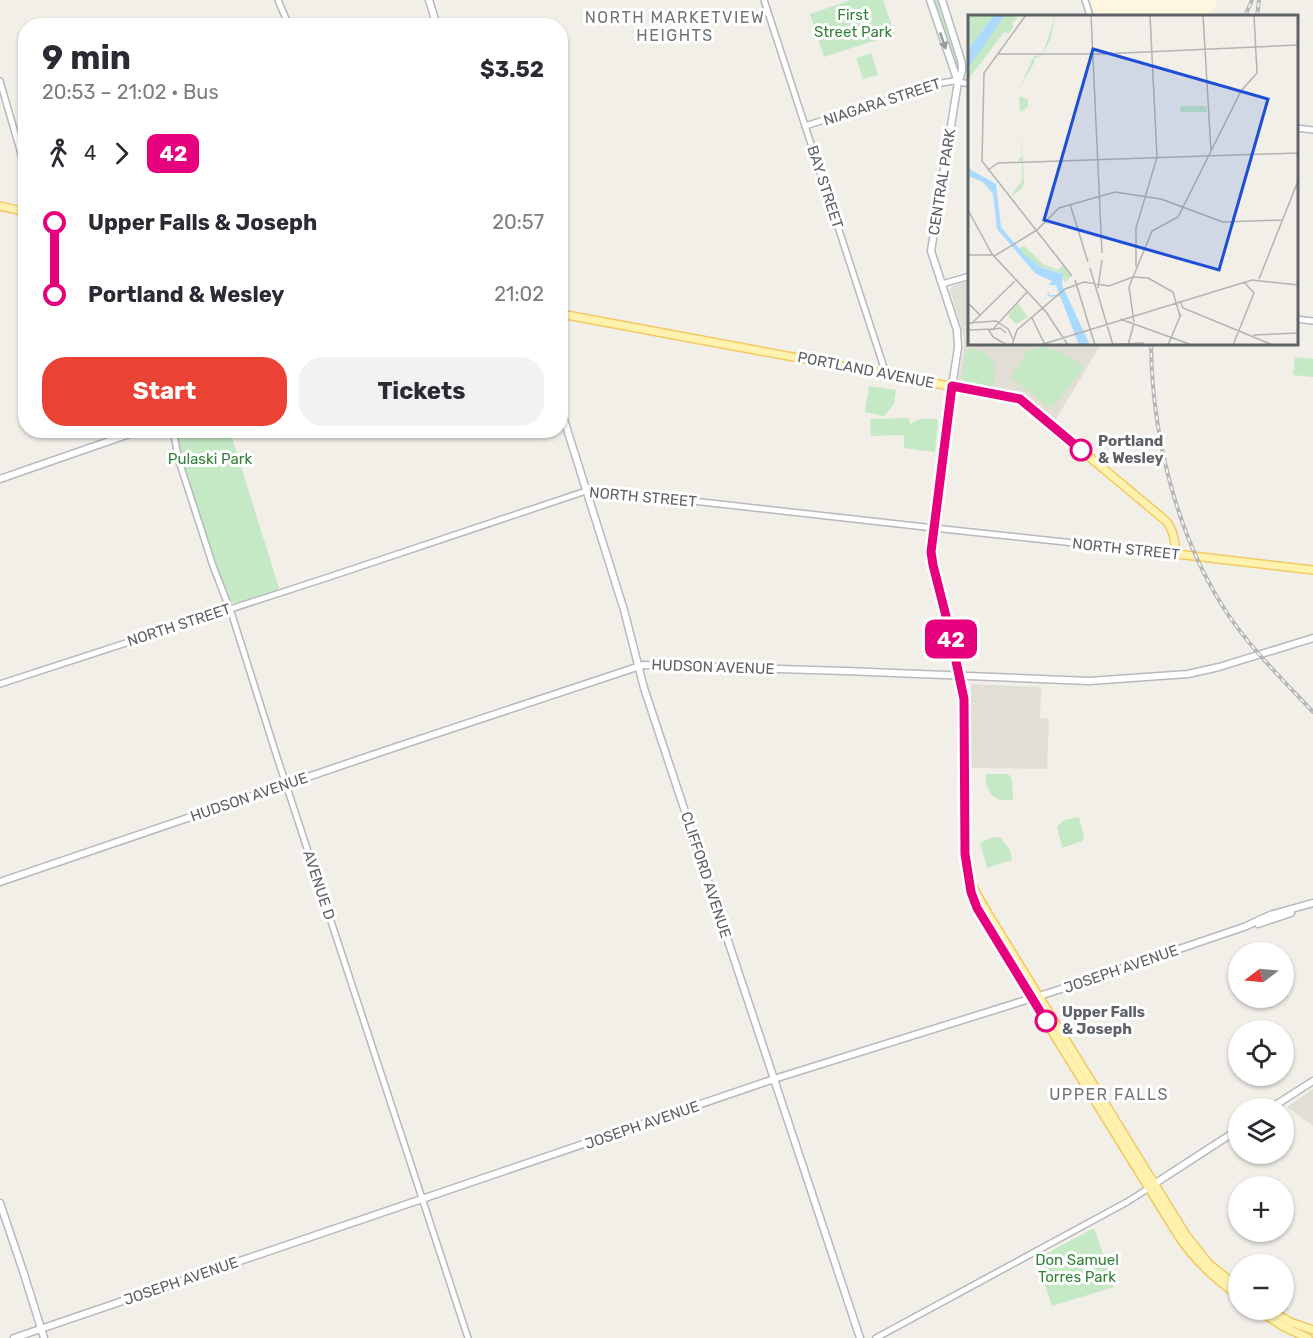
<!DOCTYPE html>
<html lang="en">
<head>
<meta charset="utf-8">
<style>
  :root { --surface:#fff; --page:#f2f2f3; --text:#2b2b33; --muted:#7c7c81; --accent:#ea4335 }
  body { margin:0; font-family:Rubik,sans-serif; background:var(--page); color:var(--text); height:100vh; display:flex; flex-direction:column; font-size:22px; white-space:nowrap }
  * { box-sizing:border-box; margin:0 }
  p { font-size:20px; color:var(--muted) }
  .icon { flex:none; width:33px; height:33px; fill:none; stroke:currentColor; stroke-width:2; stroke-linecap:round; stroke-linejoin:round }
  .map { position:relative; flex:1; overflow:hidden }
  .details { position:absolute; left:18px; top:18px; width:550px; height:420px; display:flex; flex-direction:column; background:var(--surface); border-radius:24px; box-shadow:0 2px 4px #0004 }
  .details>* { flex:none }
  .badge { padding:0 12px; border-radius:9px; font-size:21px; line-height:39px }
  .needle { width:39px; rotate:254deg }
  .controls { position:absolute; left:1228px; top:942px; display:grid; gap:12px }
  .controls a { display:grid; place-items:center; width:66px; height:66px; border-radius:50%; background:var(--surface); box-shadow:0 2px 4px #0004; font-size:30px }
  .map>.badge { position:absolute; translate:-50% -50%; box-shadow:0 0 0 3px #fff }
  .legs { display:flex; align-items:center; gap:9px; height:66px; padding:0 24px; font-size:20px }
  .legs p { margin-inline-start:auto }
  .overview { display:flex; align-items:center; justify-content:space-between; height:102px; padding:0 24px }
  h1 { font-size:33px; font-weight:700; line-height:45px }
  .action { display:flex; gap:12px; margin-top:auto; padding:12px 24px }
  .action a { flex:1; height:69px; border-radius:24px; background:var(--accent); color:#fff; font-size:24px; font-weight:700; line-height:69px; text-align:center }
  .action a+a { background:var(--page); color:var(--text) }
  ul { padding:0 24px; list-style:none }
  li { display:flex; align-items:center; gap:21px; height:72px; font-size:22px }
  li i { display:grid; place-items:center; width:9px; height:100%; margin:0 8px; background:currentColor }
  li i::after { content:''; width:15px; height:15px; margin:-8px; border:4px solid; border-radius:50%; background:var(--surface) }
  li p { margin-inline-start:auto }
  li:first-child i { background:linear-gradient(#0000 50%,currentColor 0) }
  li:last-child i { background:linear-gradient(currentColor 50%,#0000 0) }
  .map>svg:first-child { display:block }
  .commercial { fill:#fef7e0 }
  .education { fill:#e1ded6 }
  .green { fill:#c5e8c5 }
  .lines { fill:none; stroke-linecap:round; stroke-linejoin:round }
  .tertiary-casing { stroke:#b5b8bc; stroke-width:8 }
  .secondary-casing { stroke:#b6babf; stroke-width:9 }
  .primary-casing { stroke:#f2c960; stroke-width:10 }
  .tertiary { stroke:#fff; stroke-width:5 }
  .secondary { stroke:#fff; stroke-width:6 }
  .primary { stroke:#fff2af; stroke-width:7 }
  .rail-casing { stroke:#b6b7b8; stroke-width:4 }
  .rail { stroke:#fff; stroke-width:1.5; stroke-dasharray:4.5; stroke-linecap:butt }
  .oneway { fill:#979a9d }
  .line-1-casing { stroke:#fff; stroke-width:14 }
  .line-1 { stroke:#e6007e; stroke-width:9 }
  .stop-1-dot { fill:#fff; stroke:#e6007e; stroke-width:3 }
  .labels { text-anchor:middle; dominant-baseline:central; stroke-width:6; stroke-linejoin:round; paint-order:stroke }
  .park-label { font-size:15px; fill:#348238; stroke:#fff }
  .street-label { font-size:15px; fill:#5f6368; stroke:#fff }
  .stop-label { font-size:15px; font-weight:bold; fill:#5f6368; stroke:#fff; text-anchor:start }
  .neighbourhood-label { font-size:16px; letter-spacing:1.5px; fill:#70757a; stroke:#fff }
  .inset-road { fill:none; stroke:#b3b3b1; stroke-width:1.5 }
  .view { fill:#1d4ed8; fill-opacity:0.15; stroke:#1d4ed8; stroke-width:3 }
  .inset-edge { fill:none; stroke:#5f6368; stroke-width:3 }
</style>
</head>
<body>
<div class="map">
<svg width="1313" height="1338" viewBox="0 0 1313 1338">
  <rect width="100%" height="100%" fill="#f1efe8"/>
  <path class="commercial" d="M1090 0H1218L1210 16H1095Z"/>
  <g class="education">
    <path d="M965 282H969L970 344H1101L1055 421 1024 396 961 383 958 380 964 349V339L962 329 950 290 953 286Z"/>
    <path d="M971 684 1041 687 1040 718 1049 719 1047 769 971 768Z"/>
    <path d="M1313 1089V1126L1287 1107Z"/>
  </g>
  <g class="green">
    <path d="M851 0H883L895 34 824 57 810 14Z"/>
    <path d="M932 0H940L958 57V74Z"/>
    <path d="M871 53 878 75 863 79 856 58Z"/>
    <path d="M1045 347 1067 355 1084 367 1055 405 1046 406 1011 377 1028 350Z"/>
    <path d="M967 348C993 352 997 361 994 386L966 383 962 377Z"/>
    <path d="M1295 357 1313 359V377L1293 375Z"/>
    <path d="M869 386 896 390 894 404 884 416 865 412Z"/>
    <path d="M909 418 910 425C918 417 927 418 938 420L935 452 904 448V435L871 436 870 419Z"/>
    <path d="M176 431H230L279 588 278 590 236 603 231 602 228 598C207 544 187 488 176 431Z"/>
    <path d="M1008 774 1012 779 1013 800H1000L991 795 986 784V774Z"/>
    <path d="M1079 817 1084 837 1082 841 1062 848 1057 827 1064 820Z"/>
    <path d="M993 837 1001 838 1010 850 1012 860 987 868 980 843Z"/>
    <path d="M1094 1228 1114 1287 1052 1306 1037 1260 1038 1258Z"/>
  </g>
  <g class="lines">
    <g class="tertiary-casing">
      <g id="tertiary">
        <path d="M278 0 289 26"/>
        <path d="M764 0 886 374"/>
        <path d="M1085 0 1090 16"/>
        <path d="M0 81 26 171"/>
        <path d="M805 126 942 83 953 81 970 84"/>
        <path d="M1296 128 1313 130"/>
        <path d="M942 284 970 276"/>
        <path d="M1296 319 1313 321"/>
        <path d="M173 430 179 461 213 566 232 615 277 757 468 1338"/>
        <path d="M0 684 332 576 586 491 639 495 934 528 1176 554"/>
        <path d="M876 1338 1127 1202 1149 1188"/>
      </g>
    </g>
    <g class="secondary-casing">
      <g id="secondary">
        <path d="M429 0 437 26"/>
        <path d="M930 0 958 82"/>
        <path d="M942 0 961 60C963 69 962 74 958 82L931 251 957 330 958 348 952 386"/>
        <path d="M561 410 624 610 644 688 860 1338"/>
        <path d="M0 479 141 430"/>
        <path d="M0 882 384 751 643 665 845 671 1089 681 1188 674 1219 667 1313 638"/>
        <path d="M1258 924 1291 913"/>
        <path d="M1271 1108 1313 1081"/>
        <path d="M1151 1186 1239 1129"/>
        <path d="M0 1203 24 1274 44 1338"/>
        <path d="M14 1338 774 1079 1058 990 1244 927 1270 915 1313 903"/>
      </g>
    </g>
    <g class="primary-casing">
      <g id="primary">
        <path d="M0 206 26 212"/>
        <path d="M561 314 1020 399 1166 521C1174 530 1175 543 1176 554L1313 570"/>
        <path d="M952 386 931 552 933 565 949 628 964 698 966 858 972 895 983 920 1178 1235C1194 1260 1215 1279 1239 1296"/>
        <path d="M971 884 987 912 1186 1235 1209 1264 1239 1288"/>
        <path d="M1258 1310 1284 1327 1308 1338"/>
        <path d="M1270 1310 1290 1322 1313 1330"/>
      </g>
    </g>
    <use href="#tertiary" class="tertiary"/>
    <use href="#secondary" class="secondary"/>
    <use href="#primary" class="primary"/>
    <g class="rail-casing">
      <g id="rail">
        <path d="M1245 16 1252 0"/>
        <path d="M1257 16 1259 0"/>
        <path d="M1151 344C1152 436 1177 539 1229 616 1253 651 1284 681 1313 712"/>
      </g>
    </g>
    <use href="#rail" class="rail"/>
  </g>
  <defs><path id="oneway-solid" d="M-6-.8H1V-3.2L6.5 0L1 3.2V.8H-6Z" transform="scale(1.5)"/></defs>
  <use class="oneway" href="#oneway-solid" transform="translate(943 41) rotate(71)"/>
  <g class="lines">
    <g class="line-1-casing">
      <path id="line-1" d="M1046 1021 977 908 971 892 965 854 964 699 949 628 933 565 931 552 952 386 1020 399 1081 450"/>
    </g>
    <use href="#line-1" class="line-1"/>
  </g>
  <g class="stop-1-dot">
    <circle cx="1081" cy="450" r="10"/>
    <circle cx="1046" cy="1021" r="10"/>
  </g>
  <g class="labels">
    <g class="park-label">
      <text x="853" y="15">First<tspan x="853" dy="17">Street Park</tspan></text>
      <text x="210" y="459">Pulaski Park</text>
      <text x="1077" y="1260">Don Samuel<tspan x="1077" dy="17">Torres Park</tspan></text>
    </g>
    <g class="street-label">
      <text transform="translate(882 102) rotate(-18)">NIAGARA STREET</text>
      <text transform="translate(942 182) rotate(-81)">CENTRAL PARK</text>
      <text transform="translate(825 187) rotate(72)">BAY STREET</text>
      <text transform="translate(866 370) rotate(11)">PORTLAND AVENUE</text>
      <text transform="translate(643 497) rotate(5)">NORTH STREET</text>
      <text transform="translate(1126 549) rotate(6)">NORTH STREET</text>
      <text transform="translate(179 625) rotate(-18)">NORTH STREET</text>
      <text transform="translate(713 667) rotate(2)">HUDSON AVENUE</text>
      <text transform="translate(249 797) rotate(-19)">HUDSON AVENUE</text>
      <text transform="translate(706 875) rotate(72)">CLIFFORD AVENUE</text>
      <text transform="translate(319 885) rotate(72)">AVENUE D</text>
      <text transform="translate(1121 969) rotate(-19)">JOSEPH AVENUE</text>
      <text transform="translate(642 1125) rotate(-19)">JOSEPH AVENUE</text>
      <text transform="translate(181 1281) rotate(-19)">JOSEPH AVENUE</text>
    </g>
    <g class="stop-label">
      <text x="1098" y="441">Portland<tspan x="1098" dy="17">&amp; Wesley</tspan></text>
      <text x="1062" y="1012">Upper Falls<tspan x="1062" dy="17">&amp; Joseph</tspan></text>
    </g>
    <g class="neighbourhood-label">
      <text x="675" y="17">NORTH MARKETVIEW<tspan x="675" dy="18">HEIGHTS</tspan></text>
      <text x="1109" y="1094">UPPER FALLS</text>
    </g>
  </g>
  <g transform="translate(968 15)">
    <rect width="330" height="330" fill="#f1efe8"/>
    <path d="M0 0H26L0 35ZM37 0 50 2 44 8 46 12 40 19 36 17 0 65 2 47ZM87 0 83 23 74 41 67 43 66 48 51 74V81L60 84V92L52 97 56 168 53 174 42 182 54 166V148L50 145 54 141 51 74 66 41 74 40 78 30ZM238 91 239 97H212L213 91ZM56 231 75 249 90 255 95 250 103 261 97 268 92 257 72 252 56 240 51 233ZM50 288 60 302 48 309 40 301Z" fill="#c5e8c5"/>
    <path d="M26 0H37L0 53V35ZM0 153 28 169 33 212 55 238 72 252 95 259 94 270 122 330H111L92 281 82 282 79 280 81 276V280H91L88 270H81L84 266 68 259 29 214 25 179 15 167 0 161Z" fill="#aadaff"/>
    <path class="inset-road" d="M58 0 16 58 14 146 104 261M123 0 134 238M235 0 243 136M30 39H133L330 30M20 155 30 148 330 138M102 189 120 247M0 195 24 239 80 299M68 216 91 193 147 177 193 184 255 207 315 205M0 240H28L69 215M168 252V213L189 142 182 0M122 253 145 330M291 264 330 166M107 265 127 330M130 273 134 245M212 286 215 293 305 330M0 288 13 301M78 297 100 330M64 303 77 330M152 304 224 330M166 307 161 272 184 216 210 202 273 76 289 58 286 0M0 308 28 306 40 314 45 324M3 309 47 266M20 314 25 322 39 330M0 315 25 314 59 277M22 315 32 313 38 318M285 320 330 318M44 330 49 315 97 274 116 267 141 271 165 262 180 263 205 277 212 301M72 330 284 265 330 270M132 330 176 328M160 330 166 308M200 330 213 299M265 330 286 278 276 267"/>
    <path class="view" d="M125 34 300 84 251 255 76 205Z"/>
    <rect width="330" height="330" class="inset-edge"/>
  </g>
</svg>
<div class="controls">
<a><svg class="needle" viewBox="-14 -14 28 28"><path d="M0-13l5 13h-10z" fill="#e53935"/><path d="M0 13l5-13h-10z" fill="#7c7c81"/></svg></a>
<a><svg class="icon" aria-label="locate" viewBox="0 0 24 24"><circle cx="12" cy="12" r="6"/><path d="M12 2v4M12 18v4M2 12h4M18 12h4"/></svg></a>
<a><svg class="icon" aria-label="layers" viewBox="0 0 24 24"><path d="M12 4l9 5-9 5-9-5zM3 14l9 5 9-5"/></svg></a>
<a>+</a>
<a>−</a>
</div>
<b class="badge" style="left:951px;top:639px;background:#e6007e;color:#fff">42</b>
<section class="details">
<div class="overview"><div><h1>9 min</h1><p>20:53 – 21:02 · Bus</p></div><b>$3.52</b></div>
<div class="legs"><svg class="icon" aria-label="walk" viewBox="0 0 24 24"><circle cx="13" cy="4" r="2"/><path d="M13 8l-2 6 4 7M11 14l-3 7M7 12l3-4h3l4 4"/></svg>4<svg class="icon" aria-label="forward" viewBox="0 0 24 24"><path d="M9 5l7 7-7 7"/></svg><b class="badge" style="background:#e6007e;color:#fff">42</b></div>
<ul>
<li><i style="color:#e6007e"></i><b>Upper Falls &amp; Joseph</b><p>20:57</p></li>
<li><i style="color:#e6007e"></i><b>Portland &amp; Wesley</b><p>21:02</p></li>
</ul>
<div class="action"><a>Start</a><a>Tickets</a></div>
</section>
</div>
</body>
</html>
